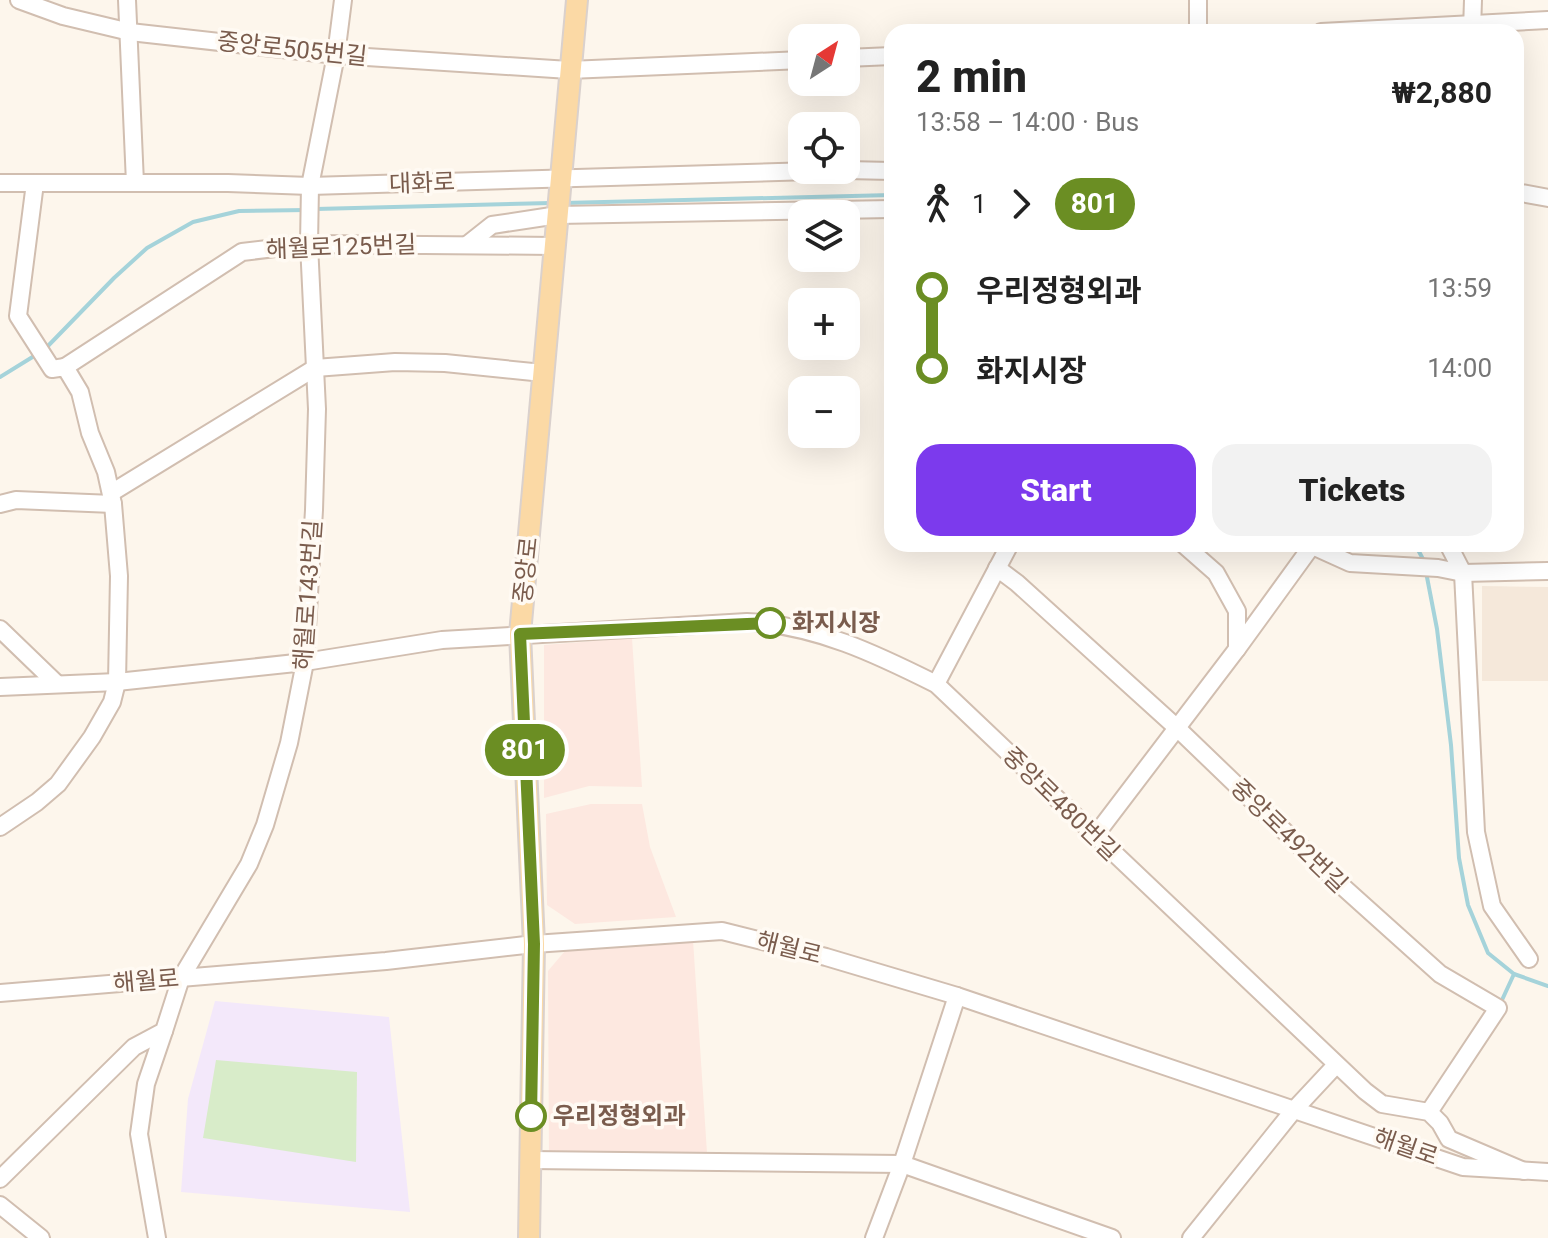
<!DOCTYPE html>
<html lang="en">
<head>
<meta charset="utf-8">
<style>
  :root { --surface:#fff; --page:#f2f2f2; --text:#222; --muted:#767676; --accent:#7c3aed }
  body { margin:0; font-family:Roboto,"Noto Sans KR",sans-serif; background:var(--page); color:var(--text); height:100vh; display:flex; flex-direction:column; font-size:30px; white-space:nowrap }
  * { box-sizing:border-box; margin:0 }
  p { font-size:26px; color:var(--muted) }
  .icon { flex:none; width:44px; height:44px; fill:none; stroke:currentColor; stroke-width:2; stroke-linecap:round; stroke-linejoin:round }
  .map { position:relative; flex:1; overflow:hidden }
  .details { position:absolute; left:884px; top:24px; width:640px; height:528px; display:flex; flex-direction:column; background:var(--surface); border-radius:24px; box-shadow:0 8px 32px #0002 }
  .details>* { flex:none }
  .badge { padding:0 16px; border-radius:26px; font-size:28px; line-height:52px }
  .needle { width:52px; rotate:36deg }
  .buttons { position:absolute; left:788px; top:24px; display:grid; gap:16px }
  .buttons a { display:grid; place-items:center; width:72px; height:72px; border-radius:16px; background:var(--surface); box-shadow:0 8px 32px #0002; font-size:40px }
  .map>.badge { position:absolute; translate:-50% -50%; box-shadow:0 0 0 4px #fff }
  .legs { display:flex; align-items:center; gap:12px; height:88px; padding:0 32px; font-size:26px }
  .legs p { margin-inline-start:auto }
  .headline { display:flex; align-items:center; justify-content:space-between; height:136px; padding:0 32px }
  h1 { font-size:44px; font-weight:800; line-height:60px }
  .action { display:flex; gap:16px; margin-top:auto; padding:16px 32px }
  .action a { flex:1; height:92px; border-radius:24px; background:var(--accent); color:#fff; font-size:32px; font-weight:800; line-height:92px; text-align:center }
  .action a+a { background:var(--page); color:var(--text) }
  ul { padding:0 32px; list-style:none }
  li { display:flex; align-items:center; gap:28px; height:80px; font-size:30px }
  li i { display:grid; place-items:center; width:12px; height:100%; margin:0 10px; background:currentColor }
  li i::after { content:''; width:20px; height:20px; margin:-10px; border:6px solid; border-radius:50%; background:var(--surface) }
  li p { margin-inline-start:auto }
  li:first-child i { background:linear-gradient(#0000 50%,currentColor 0) }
  li:last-child i { background:linear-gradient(currentColor 50%,#0000 0) }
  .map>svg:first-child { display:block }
  .residential { fill:#f5e8da }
  .commercial { fill:#fde8e0 }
  .education { fill:#f3e8fa }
  .grass { fill:#d8ecc9 }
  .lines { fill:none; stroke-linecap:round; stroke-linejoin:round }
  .stream { stroke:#a5d3da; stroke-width:4 }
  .minor-casing { stroke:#d1beb0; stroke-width:20 }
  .major-casing { stroke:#dad1cd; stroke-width:24 }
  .minor { stroke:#fff; stroke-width:16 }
  .major { stroke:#fbd9a5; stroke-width:20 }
  .line-1-casing { stroke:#fff; stroke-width:18 }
  .line-1 { stroke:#6b8e23; stroke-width:12 }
  .stop-1-dot { fill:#fff; stroke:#6b8e23; stroke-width:4 }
  .labels { text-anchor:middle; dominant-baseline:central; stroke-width:7; stroke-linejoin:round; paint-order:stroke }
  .street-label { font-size:24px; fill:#7a5c4d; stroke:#fffaf3 }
  .stop-label { font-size:24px; font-weight:bold; fill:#7a5c4d; stroke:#fffaf3; text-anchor:start }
</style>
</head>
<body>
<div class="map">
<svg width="1548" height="1238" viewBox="0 0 1548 1238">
  <rect width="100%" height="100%" fill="#fdf6ec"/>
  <path class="residential" d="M1482 586 1548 587V681H1482Z"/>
  <g class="commercial">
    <path d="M632 638 642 787 589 786 544 798V645Z"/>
    <path d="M591 804H642L650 847 676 917 575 924 547 905 546 814Z"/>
    <path d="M693 940 707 1153 549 1154 548 971 565 951Z"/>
  </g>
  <path class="education" d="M215 1001 389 1017 410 1212 181 1192 188 1099Z"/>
  <path class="grass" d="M216 1060 357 1072 356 1162 203 1138Z"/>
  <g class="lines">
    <g class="stream">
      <path d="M564 203 892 195"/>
      <path d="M316 209 551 203"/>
      <path d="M46 348 114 278 147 248 193 222 239 211 307 210"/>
      <path d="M0 377 39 353"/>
      <path d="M1415 544 1425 563"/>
      <path d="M1426 572 1437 629 1451 745 1459 858 1468 905 1488 953 1514 974 1548 986"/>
      <path d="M1502 1000 1514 974"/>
    </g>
    <g class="minor-casing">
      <g id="minor">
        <path d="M19 0 63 16 130 32 336 55 569 70 802 60"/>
        <path d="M127 0 135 183"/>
        <path d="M1198 0V32"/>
        <path d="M1472 30 1473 0"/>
        <path d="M1321 32 1548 20"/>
        <path d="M846 58 892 56"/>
        <path d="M846 170 892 171"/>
        <path d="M0 183H228L310 186 845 170"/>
        <path d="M1516 192 1548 198"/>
        <path d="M468 244 492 225 558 215 892 209"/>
        <path d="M65 367 242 252 309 244 555 246"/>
        <path d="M111 493 315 368 395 362 445 363 543 373"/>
        <path d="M0 504 16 500 113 504"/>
        <path d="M1183 544 1216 573 1237 611V649"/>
        <path d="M1308 544 1350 563 1438 568 1463 573 1548 571"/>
        <path d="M1448 544 1463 573 1476 832 1492 906 1529 959"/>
        <path d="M997 568 1017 583 1176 727 1332 877 1440 974 1498 1008 1429 1112"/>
        <path d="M0 629 56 683"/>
        <path d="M936 684 1010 544"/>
        <path d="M0 687 117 682 305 662 442 640 747 622C816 625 876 654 936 684L1365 1091 1382 1104 1429 1112 1440 1123 1449 1139 1524 1171"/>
        <path d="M0 827 37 802 58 784 92 737 112 702 117 682 119 576 113 504 106 472 90 433 80 392 65 367 52 369 18 316 35 183"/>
        <path d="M1094 837 1237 649 1311 547"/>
        <path d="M0 993 386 961 534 944 722 931 826 957 957 996 1463 1167 1548 1172"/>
        <path d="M530 1160 902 1164 1112 1238"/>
        <path d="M0 1179 134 1047 164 1031 181 978 249 864 265 825 289 743 305 662 314 510 317 409 309 244 310 186 336 55 343 0"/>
        <path d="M0 1205 41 1238"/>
        <path d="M157 1238 139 1134 146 1084 164 1031"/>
        <path d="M874 1238 902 1164 957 996"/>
        <path d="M1191 1238 1293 1111 1335 1066"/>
      </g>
    </g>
    <g class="major-casing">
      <path id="major" d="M529 1238 534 944 520 634 577 0"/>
    </g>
    <use href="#minor" class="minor"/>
    <use href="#major" class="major"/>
  </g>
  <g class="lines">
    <g class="line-1-casing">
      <path id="line-1" d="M531 1116 534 944 520 634 770 623"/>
    </g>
    <use href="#line-1" class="line-1"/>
  </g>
  <g class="stop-1-dot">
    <circle cx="770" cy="623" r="14"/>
    <circle cx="531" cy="1116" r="14"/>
  </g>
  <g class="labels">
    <g class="street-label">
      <text transform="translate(292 49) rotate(6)">중앙로505번길</text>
      <text transform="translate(422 183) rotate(-2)">대화로</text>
      <text transform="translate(341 247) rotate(-2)">해월로125번길</text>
      <text transform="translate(526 570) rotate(-84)">중앙로</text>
      <text transform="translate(308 595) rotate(-86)">해월로143번길</text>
      <text transform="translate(1061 804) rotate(44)">중앙로480번길</text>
      <text transform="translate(1289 836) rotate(44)">중앙로492번길</text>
      <text transform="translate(789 948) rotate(14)">해월로</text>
      <text transform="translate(146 981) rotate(-5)">해월로</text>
      <text transform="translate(1406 1147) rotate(19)">해월로</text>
    </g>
    <g class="stop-label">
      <text x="792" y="623">화지시장</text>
      <text x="553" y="1116">우리정형외과</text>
    </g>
  </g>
</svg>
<div class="buttons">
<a><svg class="needle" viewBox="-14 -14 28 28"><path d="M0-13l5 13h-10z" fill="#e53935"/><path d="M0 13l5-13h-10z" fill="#767676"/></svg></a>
<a><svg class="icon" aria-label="locate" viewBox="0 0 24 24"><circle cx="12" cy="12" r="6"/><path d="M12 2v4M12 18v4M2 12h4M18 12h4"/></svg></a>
<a><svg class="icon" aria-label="layers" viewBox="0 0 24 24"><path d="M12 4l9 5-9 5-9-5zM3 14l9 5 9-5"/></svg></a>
<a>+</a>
<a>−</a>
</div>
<b class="badge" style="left:525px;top:750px;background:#6b8e23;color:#fff">801</b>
<section class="details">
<div class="headline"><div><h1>2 min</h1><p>13:58 – 14:00 · Bus</p></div><b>₩2,880</b></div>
<div class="legs"><svg class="icon" aria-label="walk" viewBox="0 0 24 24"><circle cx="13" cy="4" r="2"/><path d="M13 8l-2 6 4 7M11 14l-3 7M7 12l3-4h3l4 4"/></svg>1<svg class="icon" aria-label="forward" viewBox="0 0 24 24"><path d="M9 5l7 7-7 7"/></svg><b class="badge" style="background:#6b8e23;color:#fff">801</b></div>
<ul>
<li><i style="color:#6b8e23"></i><b>우리정형외과</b><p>13:59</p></li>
<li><i style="color:#6b8e23"></i><b>화지시장</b><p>14:00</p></li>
</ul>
<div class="action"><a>Start</a><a>Tickets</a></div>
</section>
</div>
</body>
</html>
